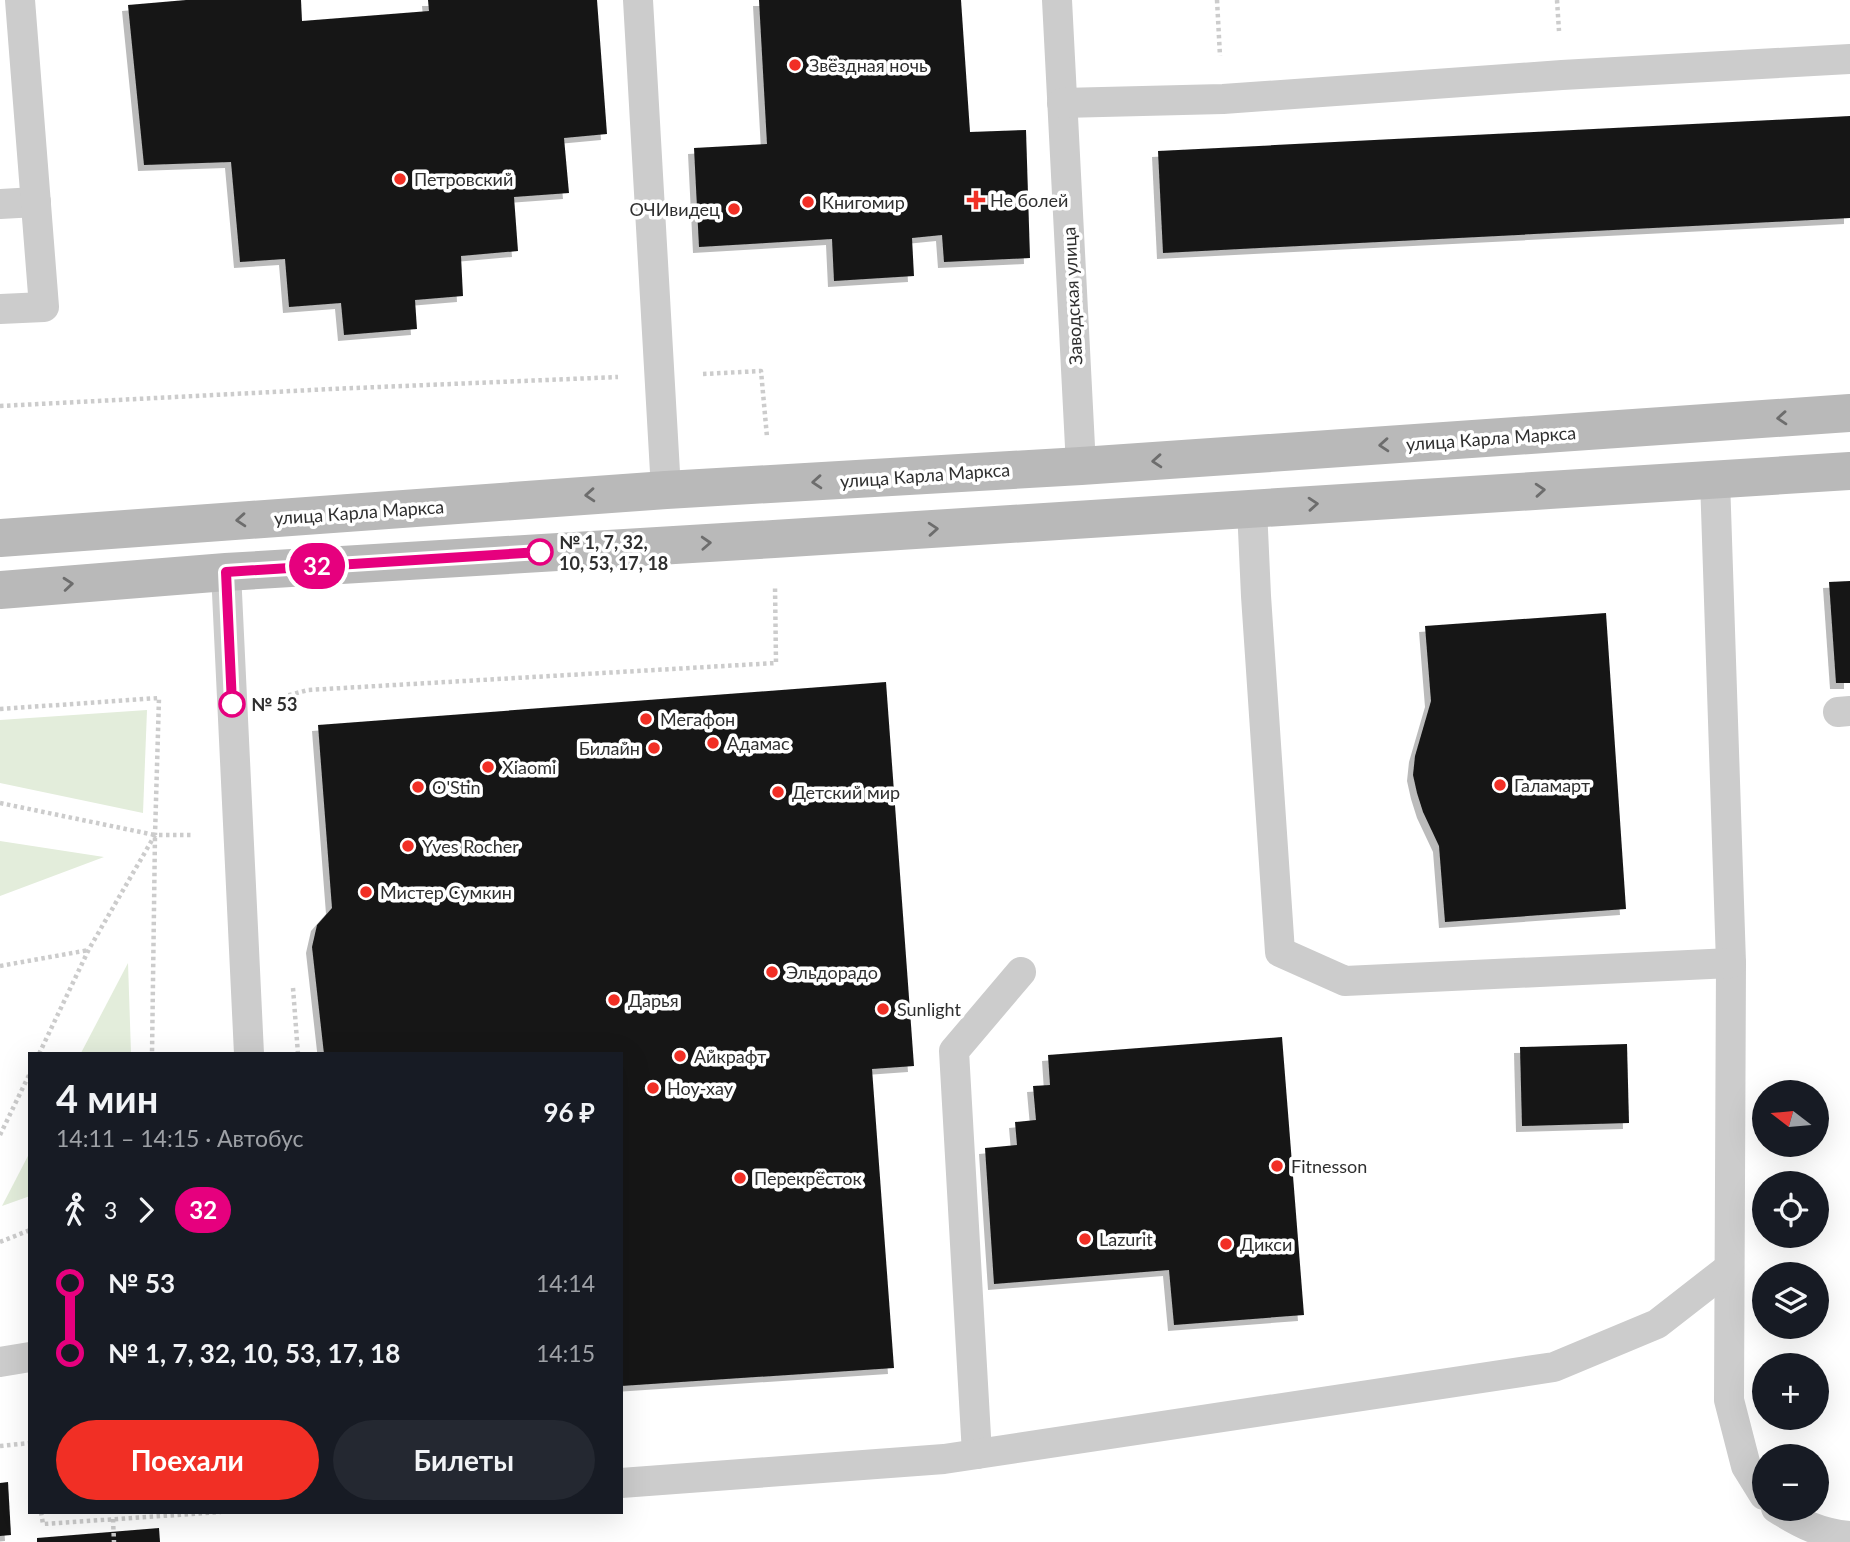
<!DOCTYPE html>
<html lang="ru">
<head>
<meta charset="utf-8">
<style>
  :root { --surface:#171b24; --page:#242831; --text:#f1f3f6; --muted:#9ea1a6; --accent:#f12f25 }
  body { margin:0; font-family:Lato,sans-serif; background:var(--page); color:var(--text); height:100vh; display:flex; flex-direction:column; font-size:26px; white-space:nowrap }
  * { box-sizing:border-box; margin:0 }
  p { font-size:23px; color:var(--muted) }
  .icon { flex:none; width:38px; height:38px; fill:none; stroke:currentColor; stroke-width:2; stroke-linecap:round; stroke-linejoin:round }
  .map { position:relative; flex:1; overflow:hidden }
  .sheet { position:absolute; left:28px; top:1052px; width:595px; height:462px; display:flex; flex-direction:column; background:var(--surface); border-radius:0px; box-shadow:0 7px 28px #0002 }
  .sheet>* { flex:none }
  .badge { padding:0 14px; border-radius:23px; font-size:24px; line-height:46px }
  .needle { width:46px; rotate:286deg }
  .tools { position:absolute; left:1752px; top:1080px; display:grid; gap:14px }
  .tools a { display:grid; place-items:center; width:77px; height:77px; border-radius:50%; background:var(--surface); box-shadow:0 7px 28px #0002; font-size:35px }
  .map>.badge { position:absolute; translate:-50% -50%; box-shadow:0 0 0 4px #fff }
  .legs { display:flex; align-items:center; gap:10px; height:77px; padding:0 28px; font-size:23px }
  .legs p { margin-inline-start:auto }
  .head { display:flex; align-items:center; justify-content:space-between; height:119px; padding:0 28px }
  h1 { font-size:38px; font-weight:700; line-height:52px }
  .primary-button { display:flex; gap:14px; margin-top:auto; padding:14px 28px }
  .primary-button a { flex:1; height:80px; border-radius:42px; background:var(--accent); color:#fff; font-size:28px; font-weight:700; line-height:80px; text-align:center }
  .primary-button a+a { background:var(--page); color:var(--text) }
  ul { padding:0 28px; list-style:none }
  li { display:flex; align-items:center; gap:24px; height:70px; font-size:26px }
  li i { display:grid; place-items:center; width:10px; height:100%; margin:0 9px; background:currentColor }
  li i::after { content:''; width:18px; height:18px; margin:-9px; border:5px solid; border-radius:50%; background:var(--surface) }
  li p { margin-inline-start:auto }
  li:first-child i { background:linear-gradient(#0000 50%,currentColor 0) }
  li:last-child i { background:linear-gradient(currentColor 50%,#0000 0) }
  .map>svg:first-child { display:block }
  .green { fill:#e3eddb }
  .building { fill:#161616; filter:url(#shadow) }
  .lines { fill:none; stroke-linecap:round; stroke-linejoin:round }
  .path { stroke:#ccc; stroke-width:4.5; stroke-dasharray:3.5 3.5; stroke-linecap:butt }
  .lane { stroke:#ccc; stroke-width:30 }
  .secondary { stroke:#b9b9b9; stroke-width:38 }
  .oneway { stroke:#6d6d6d }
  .line-1-casing { stroke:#fff; stroke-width:16 }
  .line-1 { stroke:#e6007e; stroke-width:10 }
  .poi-dot { fill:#f12f25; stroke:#fff; stroke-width:2.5 }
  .stop-1-dot { fill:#fff; stroke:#e6007e; stroke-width:3.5 }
  .labels { text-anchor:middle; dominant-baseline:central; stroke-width:7; stroke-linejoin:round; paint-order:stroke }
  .poi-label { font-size:18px; fill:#2f2f2f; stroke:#fff; text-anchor:start }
  .street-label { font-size:18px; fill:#2f2f2f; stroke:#fff }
  .stop-label { font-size:18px; font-weight:bold; fill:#2f2f2f; stroke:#fff; text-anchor:start }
</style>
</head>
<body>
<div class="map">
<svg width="1850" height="1542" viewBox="0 0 1850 1542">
  <defs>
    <filter id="shadow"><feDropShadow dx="-6" dy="6" stdDeviation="0" flood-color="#0004"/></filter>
  </defs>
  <rect width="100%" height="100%" fill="#fff"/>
  <g class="green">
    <path d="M147 710 143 813 0 783V720Z"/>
    <path d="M0 841 104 857 0 896Z"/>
    <path d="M128 963 131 1053H81Z"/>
    <path d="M30 1152V1196L2 1206Z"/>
  </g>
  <g class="building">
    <path d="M186 0H301L302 21 429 11 428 0H597L607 134 564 138 569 193 514 197 518 251 461 256 463 296 415 300 417 329 344 335 341 303 289 307 285 259 240 262 231 162 144 165 128 5Z"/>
    <path d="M759 0H961L970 132 1026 130 1030 258 944 262 942 235 912 238 914 276 834 281 832 239 699 247 694 148 767 144Z"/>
    <path d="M1850 116V218L1163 253 1158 151Z"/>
    <path d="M1850 581V683H1836L1829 582Z"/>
    <path d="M1606 613 1626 909 1445 922 1439 846 1423 812 1417 793 1413 775 1415 756 1431 701 1425 626Z"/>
    <path d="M886 682 914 1066 872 1069 894 1368 621 1386V1054H324L312 947 317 925 332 908 318 725Z"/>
    <path d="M1282 1037 1304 1315 1174 1325 1169 1270 994 1284 985 1148 1017 1145 1015 1122 1036 1120 1033 1086 1050 1085 1048 1055Z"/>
    <path d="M1627 1044 1629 1123 1522 1126 1520 1047Z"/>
    <path d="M8 1482 11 1535 0 1536V1483Z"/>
    <path d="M159 1528 160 1542H37V1538Z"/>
  </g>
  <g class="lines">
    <g class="path">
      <path d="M1217 0 1220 56"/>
      <path d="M1557 0 1559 31"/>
      <path d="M703 374 761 371 767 437"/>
      <path d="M0 406 331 389 618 377"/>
      <path d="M0 709 159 698 155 835"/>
      <path d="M279 711 282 697 308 690 776 663 775 586"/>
      <path d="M0 803 155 835 152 1054"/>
      <path d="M0 966 89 950"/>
      <path d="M293 988 298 1054"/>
      <path d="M39 1054 89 949 155 835H194"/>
      <path d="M0 1135 30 1073"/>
      <path d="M0 1242 30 1230"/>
      <path d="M0 1446 30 1443"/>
      <path d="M41 1512 43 1524 221 1512"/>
      <path d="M113 1519 114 1542"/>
    </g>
    <g class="lane">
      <path d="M638 0 666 490"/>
      <path d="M1057 0 1081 466"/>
      <path d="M1062 103 1223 99 1562 75 1850 59"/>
      <path d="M0 204 36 202"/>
      <path d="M0 309 44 307 20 0"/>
      <path d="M1715 479 1731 963 1729 1400 1746 1466 1764 1495"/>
      <path d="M1252 508 1256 596 1280 952 1345 981 1731 963"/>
      <path d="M226 572 249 1054"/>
      <path d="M1838 712 1850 711"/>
      <path d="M0 1362 30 1357"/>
      <path d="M977 1454 954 1051 1021 972"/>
      <path d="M621 1483 944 1459 1554 1367 1657 1324 1729 1268"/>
      <path d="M1776 1508C1801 1524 1821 1534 1850 1536"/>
    </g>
    <g class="secondary">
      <path d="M0 538 666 490 1081 466 1850 413"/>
      <path d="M0 590 226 572 774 539 1850 471"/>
    </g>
  </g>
  <defs><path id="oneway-chevron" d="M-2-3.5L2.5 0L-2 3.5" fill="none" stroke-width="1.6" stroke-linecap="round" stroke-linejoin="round" transform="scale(1.75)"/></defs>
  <g class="oneway">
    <use href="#oneway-chevron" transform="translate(1782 418) rotate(176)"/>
    <use href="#oneway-chevron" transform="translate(1384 445) rotate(176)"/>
    <use href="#oneway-chevron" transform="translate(1157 461) rotate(176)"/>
    <use href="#oneway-chevron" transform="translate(817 482) rotate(176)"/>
    <use href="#oneway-chevron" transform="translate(1540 490) rotate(-4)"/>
    <use href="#oneway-chevron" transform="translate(590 495) rotate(176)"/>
    <use href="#oneway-chevron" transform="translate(1313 504) rotate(-4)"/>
    <use href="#oneway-chevron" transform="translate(241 520) rotate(176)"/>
    <use href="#oneway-chevron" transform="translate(933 529) rotate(-4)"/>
    <use href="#oneway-chevron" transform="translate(706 543) rotate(-3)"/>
    <use href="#oneway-chevron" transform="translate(68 584) rotate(-5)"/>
  </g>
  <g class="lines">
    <g class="line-1-casing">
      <path id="line-1" d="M232 704 226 572 540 552"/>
    </g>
    <use href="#line-1" class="line-1"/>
  </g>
  <g class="poi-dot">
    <circle cx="795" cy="65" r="7"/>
    <circle cx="400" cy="179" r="7"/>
    <path d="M972.5 189.5h7v7h7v7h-7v7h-7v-7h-7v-7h7z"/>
    <circle cx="808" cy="202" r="7"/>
    <circle cx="734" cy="209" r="7"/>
    <circle cx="646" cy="719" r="7"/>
    <circle cx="713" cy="743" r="7"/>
    <circle cx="654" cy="748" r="7"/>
    <circle cx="488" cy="767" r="7"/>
    <circle cx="1500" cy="785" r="7"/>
    <circle cx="418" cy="787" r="7"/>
    <circle cx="778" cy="792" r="7"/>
    <circle cx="408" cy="846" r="7"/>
    <circle cx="366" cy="892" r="7"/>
    <circle cx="772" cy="972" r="7"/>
    <circle cx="614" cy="1000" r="7"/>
    <circle cx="883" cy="1009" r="7"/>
    <circle cx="680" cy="1056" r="7"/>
    <circle cx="653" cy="1088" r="7"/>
    <circle cx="1277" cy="1166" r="7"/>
    <circle cx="740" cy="1178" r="7"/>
    <circle cx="1085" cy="1239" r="7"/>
    <circle cx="1226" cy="1244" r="7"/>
  </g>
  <g class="stop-1-dot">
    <circle cx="540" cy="552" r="12"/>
    <circle cx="232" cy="704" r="12"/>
  </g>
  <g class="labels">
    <g class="poi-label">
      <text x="809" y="65">Звёздная ночь</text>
      <text x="414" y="179">Петровский</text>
      <text x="990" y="200">Не болей</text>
      <text x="822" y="202">Книгомир</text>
      <text x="720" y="209" text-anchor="end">ОЧИвидец</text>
      <text x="660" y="719">Мегафон</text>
      <text x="727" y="743">Адамас</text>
      <text x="640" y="748" text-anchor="end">Билайн</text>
      <text x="502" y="767">Xiaomi</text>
      <text x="1514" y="785">Галамарт</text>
      <text x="432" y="787">O'Stin</text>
      <text x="792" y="792">Детский мир</text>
      <text x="422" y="846">Yves Rocher</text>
      <text x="380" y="892">Мистер Сумкин</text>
      <text x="786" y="972">Эльдорадо</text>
      <text x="628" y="1000">Дарья</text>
      <text x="897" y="1009">Sunlight</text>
      <text x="694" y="1056">Айкрафт</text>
      <text x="667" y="1088">Ноу-хау</text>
      <text x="1291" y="1166">Fitnesson</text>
      <text x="754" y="1178">Перекрёсток</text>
      <text x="1099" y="1239">Lazurit</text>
      <text x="1240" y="1244">Дикси</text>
    </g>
    <g class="street-label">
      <text transform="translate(1072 296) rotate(-93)">Заводская улица</text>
      <text transform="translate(1491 438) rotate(-4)">улица Карла Маркса</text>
      <text transform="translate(925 475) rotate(-4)">улица Карла Маркса</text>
      <text transform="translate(359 512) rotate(-4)">улица Карла Маркса</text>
    </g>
    <g class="stop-label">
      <text x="559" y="542">№ 1, 7, 32,<tspan x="559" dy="21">10, 53, 17, 18</tspan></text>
      <text x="251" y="704">№ 53</text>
    </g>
  </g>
</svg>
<div class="tools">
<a><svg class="needle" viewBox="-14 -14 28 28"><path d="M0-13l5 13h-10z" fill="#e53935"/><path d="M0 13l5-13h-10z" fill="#9ea1a6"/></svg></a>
<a><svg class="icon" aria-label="locate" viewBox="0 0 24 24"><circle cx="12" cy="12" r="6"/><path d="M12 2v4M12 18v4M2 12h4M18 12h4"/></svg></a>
<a><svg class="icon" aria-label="layers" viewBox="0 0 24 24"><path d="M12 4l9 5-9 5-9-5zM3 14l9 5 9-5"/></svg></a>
<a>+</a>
<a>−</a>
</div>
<b class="badge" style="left:317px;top:566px;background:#e6007e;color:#fff">32</b>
<section class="sheet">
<div class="head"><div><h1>4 мин</h1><p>14:11 – 14:15 · Автобус</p></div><b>96 ₽</b></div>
<div class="legs"><svg class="icon" aria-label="walk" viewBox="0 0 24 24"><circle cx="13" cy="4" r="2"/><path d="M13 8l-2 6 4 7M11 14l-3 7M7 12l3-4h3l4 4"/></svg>3<svg class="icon" aria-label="forward" viewBox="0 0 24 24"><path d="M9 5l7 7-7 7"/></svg><b class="badge" style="background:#e6007e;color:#fff">32</b></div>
<ul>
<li><i style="color:#e6007e"></i><b>№ 53</b><p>14:14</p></li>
<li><i style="color:#e6007e"></i><b>№ 1, 7, 32, 10, 53, 17, 18</b><p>14:15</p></li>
</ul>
<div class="primary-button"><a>Поехали</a><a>Билеты</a></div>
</section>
</div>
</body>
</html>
